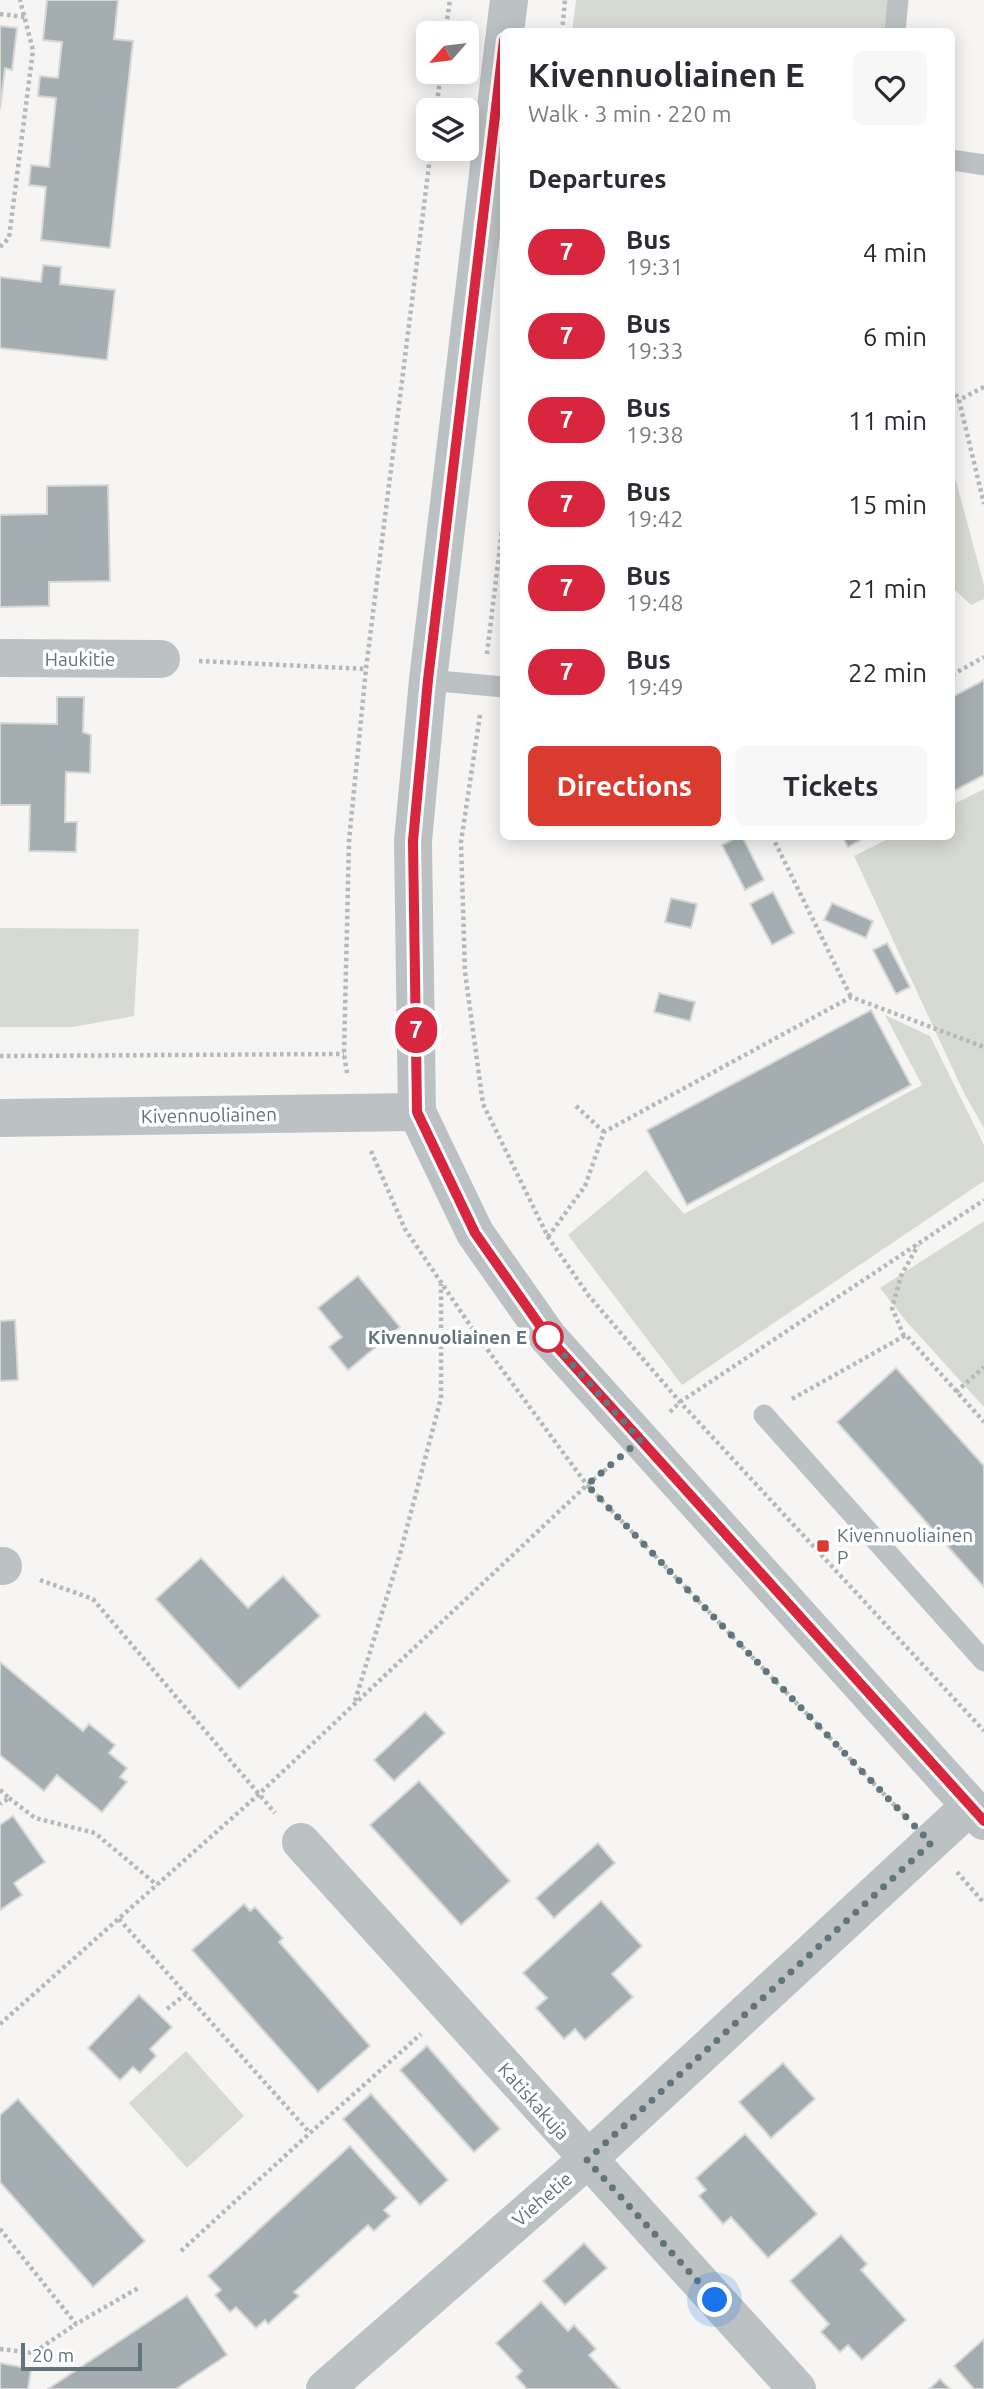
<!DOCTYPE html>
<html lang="en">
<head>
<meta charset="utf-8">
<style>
  :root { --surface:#fff; --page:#f7f7f7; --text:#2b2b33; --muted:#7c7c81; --accent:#d93b2f }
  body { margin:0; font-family:Ubuntu,sans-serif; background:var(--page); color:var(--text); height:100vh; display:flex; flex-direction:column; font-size:26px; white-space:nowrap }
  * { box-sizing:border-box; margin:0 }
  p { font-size:23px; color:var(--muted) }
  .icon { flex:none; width:38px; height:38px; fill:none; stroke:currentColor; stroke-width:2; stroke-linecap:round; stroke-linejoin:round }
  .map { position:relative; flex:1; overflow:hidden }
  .drawer { position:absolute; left:500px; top:28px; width:455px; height:812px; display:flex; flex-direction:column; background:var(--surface); border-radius:10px; box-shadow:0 4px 18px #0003 }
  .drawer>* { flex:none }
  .badge { padding:0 14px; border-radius:23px; font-size:24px; line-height:46px }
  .needle { width:46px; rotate:242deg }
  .buttons { position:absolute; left:416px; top:21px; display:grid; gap:14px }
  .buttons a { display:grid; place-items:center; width:63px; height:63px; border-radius:10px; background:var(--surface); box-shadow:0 4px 18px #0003; font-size:35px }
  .scale { position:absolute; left:21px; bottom:18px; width:121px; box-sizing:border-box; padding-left:7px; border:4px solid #62757c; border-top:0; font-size:19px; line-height:24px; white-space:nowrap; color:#62757c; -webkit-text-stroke:5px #fff; paint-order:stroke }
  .you { position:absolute; width:35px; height:35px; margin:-18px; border:5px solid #fff; border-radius:50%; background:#1a73e8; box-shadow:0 0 0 10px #1a73e833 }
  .map>.badge { position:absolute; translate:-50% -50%; box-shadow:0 0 0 4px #fff }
  h2 { padding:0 28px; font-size:26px; line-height:63px }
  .round { display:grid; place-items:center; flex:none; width:74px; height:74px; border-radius:10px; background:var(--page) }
  .overview { display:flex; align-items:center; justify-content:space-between; height:119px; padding:0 28px }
  h1 { font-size:33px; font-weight:700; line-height:52px }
  .primary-button { display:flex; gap:14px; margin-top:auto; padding:14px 28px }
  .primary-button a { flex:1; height:80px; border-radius:10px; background:var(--accent); color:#fff; font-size:28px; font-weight:700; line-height:80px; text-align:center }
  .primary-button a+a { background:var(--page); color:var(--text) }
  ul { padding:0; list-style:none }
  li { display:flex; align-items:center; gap:21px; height:84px; padding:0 28px }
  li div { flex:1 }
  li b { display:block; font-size:26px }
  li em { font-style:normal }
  li .badge { min-width:77px; font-weight:700; text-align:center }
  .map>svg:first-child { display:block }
  .green { fill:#d6dad2 }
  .building { fill:#a4aeb2; stroke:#d7d7d5; stroke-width:2 }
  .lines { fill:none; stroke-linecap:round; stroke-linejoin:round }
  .path { stroke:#b5b9bb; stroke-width:4.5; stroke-dasharray:3.5 3.5; stroke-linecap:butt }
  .service { stroke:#bcc2c4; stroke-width:21 }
  .minor { stroke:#bcc2c4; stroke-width:38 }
  .tertiary { stroke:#bcc2c4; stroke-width:38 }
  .line-casing { stroke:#fff; stroke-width:16 }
  .line { stroke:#d7263d; stroke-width:10 }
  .walk { stroke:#62757c; stroke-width:7; stroke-dasharray:0 12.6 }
  .stop-dot { fill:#fff; stroke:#d7263d; stroke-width:3.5 }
  .poi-dot { fill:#d93b2f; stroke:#fff; stroke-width:2.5 }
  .labels { text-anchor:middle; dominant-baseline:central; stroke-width:7; stroke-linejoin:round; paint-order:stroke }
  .street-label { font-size:19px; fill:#62757c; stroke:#fff }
  .stop-label { font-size:19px; font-weight:bold; fill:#62757c; stroke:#fff; text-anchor:end }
  .poi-label { font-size:19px; fill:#62757c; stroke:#fff; text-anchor:start }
</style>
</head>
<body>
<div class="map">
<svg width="984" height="2389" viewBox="0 0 984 2389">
  <rect width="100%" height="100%" fill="#f6f5f3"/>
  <g class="green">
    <path d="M576 0H888L885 31 572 32Z"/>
    <path d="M952 479 956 481 984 585V599L971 605 952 587Z"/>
    <path d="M984 789V1128L964 1093 854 856 892 837 952 836V805Z"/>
    <path d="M0 928 139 929 134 1016 73 1027H0Z"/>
    <path d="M885 1015 930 1036 984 1145V1181L682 1385 568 1235 646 1170 684 1214 922 1085Z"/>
    <path d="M984 1221V1407L907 1322 880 1288Z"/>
    <path d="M186 2051 244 2116 187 2168 129 2103Z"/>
  </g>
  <g class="building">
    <path d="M47 0H118L114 39 133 41 110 248 41 240 46 187 29 185 31 165 49 167 56 98 38 96 40 76 58 78 62 42 43 40Z"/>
    <path d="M0 26 17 28 12 70 5 68 0 109Z"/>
    <path d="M43 265 61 267 60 284 115 290 107 360 0 348V277L41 282Z"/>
    <path d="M108 485 110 581 49 582V606L0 607V515L47 514V486Z"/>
    <path d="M984 680V775L952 792V697Z"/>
    <path d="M57 697H84L83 732 91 735 90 773 66 772 65 822H77L76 852 29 851 30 805H0V723L57 724Z"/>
    <path d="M739 836H742L764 880 745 890 722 845Z"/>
    <path d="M842 836H867L848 847Z"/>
    <path d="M773 892 794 933 772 945 750 904Z"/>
    <path d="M671 898 697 904 691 928 665 922Z"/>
    <path d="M832 903 873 921 866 938 824 920Z"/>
    <path d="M887 943 910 987 896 994 873 950Z"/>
    <path d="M659 993 695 1002 690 1021 654 1012Z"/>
    <path d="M871 1010 911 1085 687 1205 647 1130Z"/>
    <path d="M358 1276 400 1327 348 1370 329 1347 342 1337 318 1308Z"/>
    <path d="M15 1320 18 1380 0 1381V1321Z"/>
    <path d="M896 1368 984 1466V1587L837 1422Z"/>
    <path d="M201 1558 248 1608 283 1576 320 1616 239 1689 156 1599Z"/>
    <path d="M0 1662 83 1731 89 1724 115 1745 109 1753 127 1768 120 1777 127 1782 102 1812 57 1775 44 1791 0 1755Z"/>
    <path d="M425 1712 445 1733 394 1781 374 1760Z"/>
    <path d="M419 1781 510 1881 461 1925 370 1825Z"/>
    <path d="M13 1816 45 1862 14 1883 22 1895 0 1910V1825Z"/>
    <path d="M598 1843 615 1863 554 1918 536 1898Z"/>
    <path d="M601 1901 642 1946 612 1974 633 1997 585 2040 575 2029 564 2039 536 2008 547 1998 523 1973Z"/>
    <path d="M244 1904 250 1911 255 1907 283 1938 279 1942 370 2046 318 2092 192 1950Z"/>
    <path d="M139 1995 172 2027 150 2049 156 2056 140 2073 133 2067 120 2080 88 2048Z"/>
    <path d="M427 2046 500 2129 474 2152 400 2070Z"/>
    <path d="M783 2063 815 2099 771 2138 739 2102Z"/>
    <path d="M371 2094 448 2180 420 2205 343 2119Z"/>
    <path d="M18 2099 145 2241 93 2287 0 2182V2115Z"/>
    <path d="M745 2134 817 2214 768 2258 731 2217 723 2224 699 2196 706 2190 696 2178Z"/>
    <path d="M350 2146 397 2198 384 2210 390 2216 374 2231 368 2225 294 2292 299 2296 268 2324 265 2320 256 2328 236 2307 230 2312 215 2295 221 2290 208 2276Z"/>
    <path d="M841 2235 867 2264 861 2270 906 2320 862 2360 848 2345 840 2352 821 2332 829 2324 790 2281Z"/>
    <path d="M584 2243 607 2268 565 2305 543 2281Z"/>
    <path d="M187 2296 227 2355 176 2389H48Z"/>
    <path d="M541 2302 568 2331 574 2325 596 2349 589 2355 620 2389H527L516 2377 522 2371 496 2343Z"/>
    <path d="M984 2339V2389H974L954 2366Z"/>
    <path d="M0 2363 31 2369 28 2389H0Z"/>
    <path d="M940 2379 950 2389H929Z"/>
  </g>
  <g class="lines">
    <g class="path">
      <path d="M0 14 25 17"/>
      <path d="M562 32 565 0"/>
      <path d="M445 33 450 0"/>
      <path d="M436 110 441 72"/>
      <path d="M0 247 9 238 33 50 20 0"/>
      <path d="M984 387 959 400 984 504"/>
      <path d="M952 388 959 400"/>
      <path d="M487 654 504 513"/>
      <path d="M199 661 366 669"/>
      <path d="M952 675 984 657"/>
      <path d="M480 715 461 842 465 972 483 1104 548 1237 589 1296 680 1402 984 1731"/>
      <path d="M772 836 851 997"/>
      <path d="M0 1056 344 1054"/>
      <path d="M347 1073 344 1054 349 841 366 669 431 149"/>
      <path d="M576 1106 604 1132"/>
      <path d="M371 1151 405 1229 476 1334 587 1485 903 1814"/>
      <path d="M548 1237 585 1186 604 1132 851 997 984 1047"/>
      <path d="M904 1336 892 1308 901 1276 918 1245"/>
      <path d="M956 1392 984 1367"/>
      <path d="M792 1399 906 1335 984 1422"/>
      <path d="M670 1412 680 1402 984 1200"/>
      <path d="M40 1580 93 1599 275 1813"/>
      <path d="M355 1701 400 1554 441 1398V1284"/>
      <path d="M0 1790 9 1798 0 1804"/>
      <path d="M9 1798 35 1818 95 1833 157 1885"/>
      <path d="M957 1872 984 1903"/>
      <path d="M119 1919 310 2133 421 2034"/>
      <path d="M167 2009 186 1994"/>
      <path d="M0 2024 258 1795 587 1485 611 1465"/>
      <path d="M0 2229 76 2324 140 2287"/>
      <path d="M181 2251 310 2133"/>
      <path d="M0 2349 33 2353 76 2324"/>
    </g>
    <g class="service">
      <path d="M895 32 898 0"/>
      <path d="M952 160 984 165"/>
      <path d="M428 680 504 687"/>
      <path d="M764 1415 984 1661"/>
    </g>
    <g class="minor">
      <path d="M0 658 161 659"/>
      <path d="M0 1118 417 1112"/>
      <path d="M0 1566H3"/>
      <path d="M301 1842 797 2389"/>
      <path d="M325 2389 587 2160 970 1806"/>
    </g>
    <g class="tertiary">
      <path d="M505 32 509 0"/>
      <path d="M504 40 428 680 413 841 417 1112 475 1233 548 1337 984 1821"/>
    </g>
  </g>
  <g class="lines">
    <g class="line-casing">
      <path id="line" d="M504 40 428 680 413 841 417 1112 475 1233 548 1337 984 1821"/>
    </g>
    <use href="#line" class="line"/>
    <path class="walk" d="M548 1337 640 1440 587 1485 931 1843 587 2160 715 2300"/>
  </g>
  <circle class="stop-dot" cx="548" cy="1337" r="14"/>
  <rect class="poi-dot" x="816" y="1539" width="14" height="14" rx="3.5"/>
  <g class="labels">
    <g class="street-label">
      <text x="80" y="659">Haukitie</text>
      <text transform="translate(209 1115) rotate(-1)">Kivennuoliainen</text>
      <text transform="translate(534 2101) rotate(48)">Katiskakuja</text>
      <text transform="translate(542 2199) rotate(-41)">Viehetie</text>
    </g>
    <g class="stop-label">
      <text x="527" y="1337">Kivennuoliainen E</text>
    </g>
    <g class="poi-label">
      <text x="837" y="1535">Kivennuoliainen<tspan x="837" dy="22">P</tspan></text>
    </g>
  </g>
</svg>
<div class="buttons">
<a><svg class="needle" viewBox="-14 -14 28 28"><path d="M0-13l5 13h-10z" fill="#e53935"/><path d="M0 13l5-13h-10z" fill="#7c7c81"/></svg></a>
<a><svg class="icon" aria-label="layers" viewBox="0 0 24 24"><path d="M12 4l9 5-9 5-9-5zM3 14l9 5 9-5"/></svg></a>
</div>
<div class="scale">20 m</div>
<div class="you" style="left:715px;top:2300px"></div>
<b class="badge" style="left:416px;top:1030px;background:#d7263d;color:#fff">7</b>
<section class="drawer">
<div class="overview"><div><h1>Kivennuoliainen E</h1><p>Walk · 3 min · 220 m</p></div><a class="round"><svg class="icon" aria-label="heart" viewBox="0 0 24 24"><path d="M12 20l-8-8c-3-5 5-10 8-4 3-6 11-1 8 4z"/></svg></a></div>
<h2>Departures</h2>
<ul>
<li><span class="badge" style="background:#d7263d;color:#fff">7</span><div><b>Bus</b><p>19:31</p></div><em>4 min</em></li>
<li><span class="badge" style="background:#d7263d;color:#fff">7</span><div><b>Bus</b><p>19:33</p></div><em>6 min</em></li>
<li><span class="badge" style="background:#d7263d;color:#fff">7</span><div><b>Bus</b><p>19:38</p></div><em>11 min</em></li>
<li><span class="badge" style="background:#d7263d;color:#fff">7</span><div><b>Bus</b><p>19:42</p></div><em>15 min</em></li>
<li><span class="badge" style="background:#d7263d;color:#fff">7</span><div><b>Bus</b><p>19:48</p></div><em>21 min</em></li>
<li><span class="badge" style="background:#d7263d;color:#fff">7</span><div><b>Bus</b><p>19:49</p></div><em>22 min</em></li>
</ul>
<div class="primary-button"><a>Directions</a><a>Tickets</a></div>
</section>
</div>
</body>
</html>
